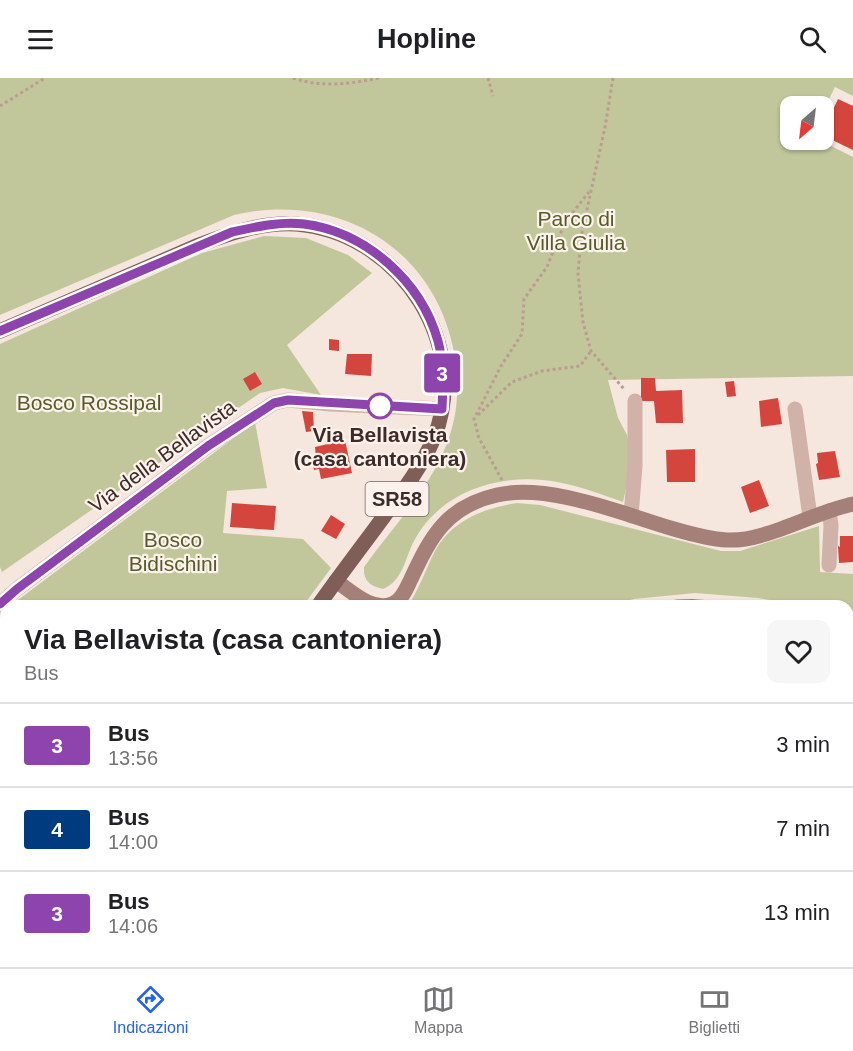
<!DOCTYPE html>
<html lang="it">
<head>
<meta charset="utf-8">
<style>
  :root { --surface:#fff; --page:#f6f6f6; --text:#202124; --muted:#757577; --line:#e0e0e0; --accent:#2563eb }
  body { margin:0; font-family:Arial,sans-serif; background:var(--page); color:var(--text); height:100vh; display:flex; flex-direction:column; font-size:22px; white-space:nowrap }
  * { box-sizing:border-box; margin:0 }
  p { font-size:20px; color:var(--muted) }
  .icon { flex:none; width:33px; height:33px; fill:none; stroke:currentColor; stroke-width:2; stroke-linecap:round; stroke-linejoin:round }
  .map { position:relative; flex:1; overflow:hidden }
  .side { position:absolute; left:0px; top:522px; width:854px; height:368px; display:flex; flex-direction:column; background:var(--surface); border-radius:18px 18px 0 0; box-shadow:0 2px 4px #0004 }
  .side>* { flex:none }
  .badge { padding:0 12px; border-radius:4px; font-size:21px; line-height:39px }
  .needle { width:39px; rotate:208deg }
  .fabs { position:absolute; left:780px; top:18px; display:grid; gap:12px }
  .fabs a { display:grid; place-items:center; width:54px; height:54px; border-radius:12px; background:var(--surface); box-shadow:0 2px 4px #0004; font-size:30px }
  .map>.badge { position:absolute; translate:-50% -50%; box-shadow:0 0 0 3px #fff }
  .round { display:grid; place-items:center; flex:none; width:63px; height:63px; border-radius:12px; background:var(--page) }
  .head { display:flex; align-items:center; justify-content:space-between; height:102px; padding:0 24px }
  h1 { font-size:28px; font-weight:700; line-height:45px }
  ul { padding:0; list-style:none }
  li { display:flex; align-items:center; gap:18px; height:84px; padding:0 24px; border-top:2px solid var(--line) }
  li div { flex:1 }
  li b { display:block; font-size:22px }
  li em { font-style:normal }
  li .badge { min-width:66px; font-weight:700; text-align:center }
  header { display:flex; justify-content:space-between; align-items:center; height:78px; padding:0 24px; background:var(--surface); font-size:27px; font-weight:700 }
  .tab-bar { display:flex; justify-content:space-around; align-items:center; height:84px; border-top:2px solid var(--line); background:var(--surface); font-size:16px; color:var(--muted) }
  .tab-bar a { display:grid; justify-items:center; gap:3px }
  .tab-bar .selected { color:var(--accent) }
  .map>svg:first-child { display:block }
  .green { fill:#c1c79b }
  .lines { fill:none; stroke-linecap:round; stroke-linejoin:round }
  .stream { stroke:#79b6ad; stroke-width:5 }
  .building { fill:#d4453d }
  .path { stroke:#bc9c91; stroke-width:3; stroke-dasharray:3 3; stroke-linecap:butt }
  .minor { stroke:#d0b2a8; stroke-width:15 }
  .tertiary { stroke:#d0b2a8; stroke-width:15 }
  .secondary { stroke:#a48078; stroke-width:15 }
  .primary { stroke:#7f5e58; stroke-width:15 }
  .tram { stroke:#3b2b29; stroke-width:1.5 }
  .line-casing { stroke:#fff; stroke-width:14 }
  .line { stroke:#8e44ad; stroke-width:9 }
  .stop-dot { fill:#fff; stroke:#8e44ad; stroke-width:3 }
  .labels { text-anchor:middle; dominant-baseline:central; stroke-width:4.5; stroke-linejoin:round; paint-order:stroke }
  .shield { fill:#fcf1eb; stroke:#756663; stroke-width:1.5 }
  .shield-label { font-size:20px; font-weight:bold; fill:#3b2b29 }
  .park-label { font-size:21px; fill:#545d29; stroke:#fcf1eb }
  .stop-label { font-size:21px; font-weight:bold; fill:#3b2b29; stroke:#fcf1eb }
  .street-label { font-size:21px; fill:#3b2b29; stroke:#fcf1eb }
</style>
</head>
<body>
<header><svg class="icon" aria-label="menu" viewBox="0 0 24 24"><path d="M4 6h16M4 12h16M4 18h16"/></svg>Hopline<svg class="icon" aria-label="search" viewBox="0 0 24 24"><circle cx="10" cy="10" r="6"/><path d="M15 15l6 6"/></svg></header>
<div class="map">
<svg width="853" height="889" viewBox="0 0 853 889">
  <rect width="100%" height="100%" fill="#f5e6de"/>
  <g class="green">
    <path d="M0 0H853V18L835 9 824 31V28H790V62H819L853 79V298L608 302 618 340 627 357 630 371 629 397 623 424C603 417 583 409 562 405 507 393 442 410 414 463 405 480 403 503 383 511 370 508 363 503 364 489 396 444 440 401 453 346 459 322 458 298 454 274 434 168 336 113 234 137L0 237Z"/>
    <path d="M264 158 306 160 348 177 372 195 287 267 321 317 283 310 260 315 2 494 0 489V266L202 175Z"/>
    <path d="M255 344 267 410 227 413 223 455 303 461 331 490 303 528H10Z"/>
    <path d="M517 425 540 427 721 473H740L819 448 820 494 853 496V535H848V528H807L758 520 695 515 634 521 608 528H408C419 511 426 491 435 473 452 442 485 430 517 425Z"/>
    <path d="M848 561 853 562V889H143L148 884H848Z"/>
    <path d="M6 585V830L0 834V588Z"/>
    <path d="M6 856V884H113L111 889H0V860Z"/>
  </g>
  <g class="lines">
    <path class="stream" d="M848 793 853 800"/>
  </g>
  <g class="building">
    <path d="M838 21 853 28V72L824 58V51Z"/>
    <path d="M329 261 339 262V273L329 272Z"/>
    <path d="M347 276H372L371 298 345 296Z"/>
    <path d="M255 294 262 306 250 313 243 301Z"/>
    <path d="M641 300H655L656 313 682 312 683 345H656L654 323H641Z"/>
    <path d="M734 303 736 318 727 319 725 304Z"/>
    <path d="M778 320 782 346 761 349 759 323Z"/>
    <path d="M302 333 313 334 314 353 306 354Z"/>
    <path d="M345 362 352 395 321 401 319 391 314 392 312 381 316 380 315 369Z"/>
    <path d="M695 371V404H667L666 372Z"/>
    <path d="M835 373 840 399 819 402 816 386 818 385 817 375Z"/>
    <path d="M759 402 769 428 750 435 741 409Z"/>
    <path d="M232 425 276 428 274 452 230 449Z"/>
    <path d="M331 437 345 446 336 461 321 453Z"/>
    <path d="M840 458H853V484L839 485 838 468 840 469Z"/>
  </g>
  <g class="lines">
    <g class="path">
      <path d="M293 0C323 10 349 6 379 0"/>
      <path d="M488 0 493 18"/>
      <path d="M613 0 605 49 581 159 578 196 583 244 591 273 624 311"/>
      <path d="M0 28 45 0"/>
      <path d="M478 337 512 304 542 293 580 288 591 273"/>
      <path d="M502 402 479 360 474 341 501 288 522 256 524 221 547 189 565 144 589 114"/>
      <path d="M848 706 853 705"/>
      <path d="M786 884 787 889"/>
    </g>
    <g class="minor">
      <path d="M795 331 810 439"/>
      <path d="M829 433 831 447 829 487"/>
      <path d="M631 438 635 388V323"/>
      <path d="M848 553 853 554"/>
      <path d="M131 889 135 884"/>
    </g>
    <path class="tertiary" d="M0 526 17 511 208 368 274 325 288 322 331 326 442 331"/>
    <path class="secondary" d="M336 503C351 513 372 534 392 526 402 523 407 509 411 501 431 458 447 428 497 417 549 405 623 436 674 451 691 456 709 461 727 462 766 464 813 434 853 426"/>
    <g class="primary">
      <path d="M0 253 199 167C233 154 268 142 305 147 402 160 471 267 434 360 422 388 403 413 385 437 363 467 340 497 318 528"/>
      <path d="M0 842 6 839"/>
    </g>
    <g class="tram">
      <path d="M634 528C677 519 719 522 763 528"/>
      <path d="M848 541 853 542"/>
      <path d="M115 889 118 884"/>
    </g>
  </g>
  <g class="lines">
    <g class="line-casing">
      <path id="line" d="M0 253 232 154C255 149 280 143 304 146 366 154 421 203 438 263 444 285 443 309 442 331L288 322 274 325 208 368 17 511 0 526"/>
    </g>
    <use href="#line" class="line"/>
  </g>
  <circle class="stop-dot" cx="380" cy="328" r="12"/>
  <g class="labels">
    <rect class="shield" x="365.5" y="404" width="63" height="34" rx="4.5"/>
    <g class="shield-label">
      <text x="397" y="421">SR58</text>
    </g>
    <g class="park-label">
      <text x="576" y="140">Parco di<tspan x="576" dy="24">Villa Giulia</tspan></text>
      <text x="89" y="324">Bosco Rossipal</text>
      <text x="173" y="461">Bosco<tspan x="173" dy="24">Bidischini</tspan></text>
    </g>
    <g class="stop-label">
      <text x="380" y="356">Via Bellavista<tspan x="380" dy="24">(casa cantoniera)</tspan></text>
    </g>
    <g class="street-label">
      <text transform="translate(162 378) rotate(-36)">Via della Bellavista</text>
    </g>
  </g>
</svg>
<div class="fabs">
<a><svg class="needle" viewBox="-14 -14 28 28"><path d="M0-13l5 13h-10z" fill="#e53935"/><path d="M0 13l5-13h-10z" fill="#757577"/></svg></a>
</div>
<b class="badge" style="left:442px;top:295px;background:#8e44ad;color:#fff">3</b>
<section class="side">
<div class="head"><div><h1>Via Bellavista (casa cantoniera)</h1><p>Bus</p></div><a class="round"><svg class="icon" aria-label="heart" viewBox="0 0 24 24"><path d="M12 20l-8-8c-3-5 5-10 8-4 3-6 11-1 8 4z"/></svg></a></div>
<ul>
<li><span class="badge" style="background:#8e44ad;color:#fff">3</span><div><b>Bus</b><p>13:56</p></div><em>3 min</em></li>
<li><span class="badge" style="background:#003b80;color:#fff">4</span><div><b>Bus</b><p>14:00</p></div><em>7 min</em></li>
<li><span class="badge" style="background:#8e44ad;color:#fff">3</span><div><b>Bus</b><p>14:06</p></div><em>13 min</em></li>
</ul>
</section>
</div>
<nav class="tab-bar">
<a class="selected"><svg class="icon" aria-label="directions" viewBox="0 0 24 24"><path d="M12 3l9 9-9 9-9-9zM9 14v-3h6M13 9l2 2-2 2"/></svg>Indicazioni</a>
<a><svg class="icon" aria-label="map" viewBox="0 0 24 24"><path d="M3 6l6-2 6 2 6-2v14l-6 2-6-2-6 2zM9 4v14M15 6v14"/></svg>Mappa</a>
<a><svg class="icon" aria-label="tickets" viewBox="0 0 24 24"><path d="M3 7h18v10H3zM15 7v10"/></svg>Biglietti</a>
</nav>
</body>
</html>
